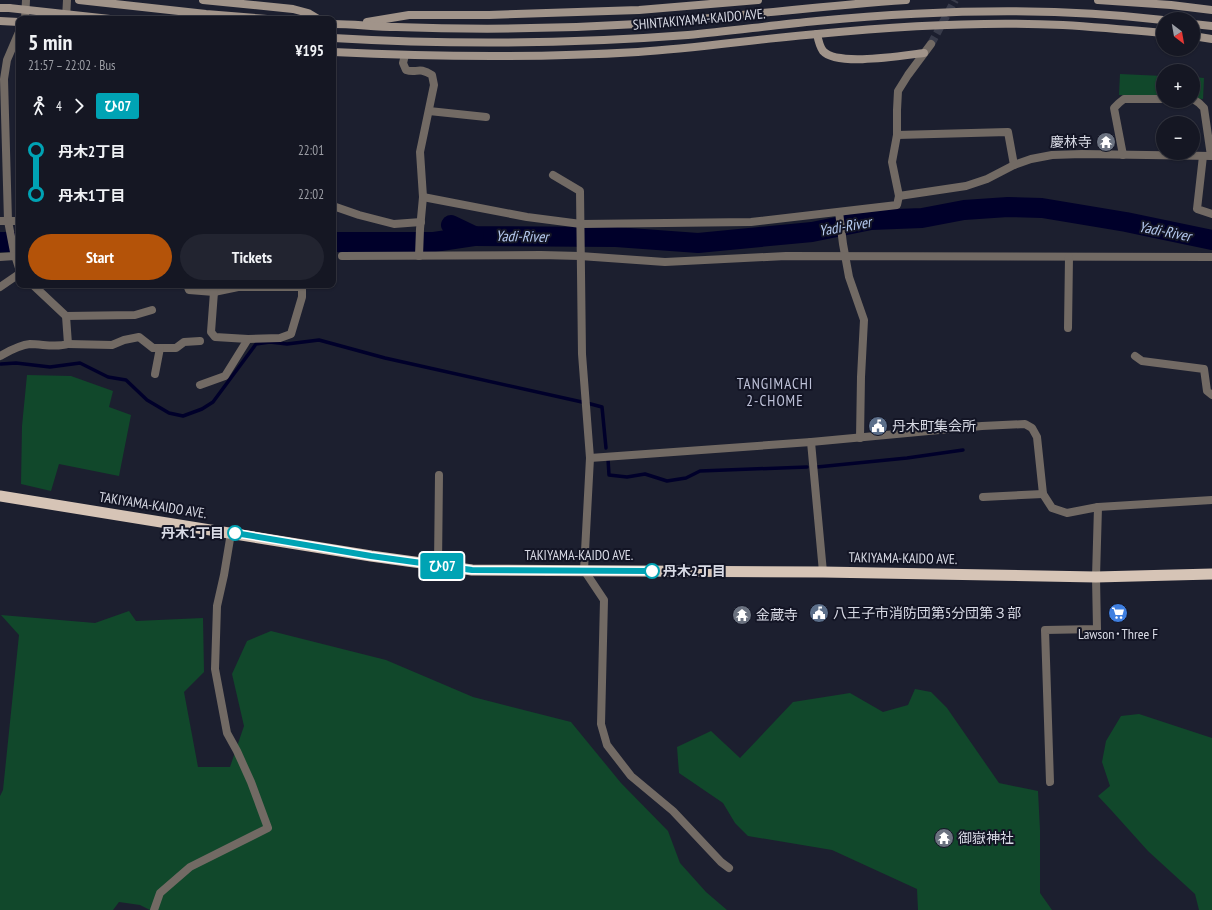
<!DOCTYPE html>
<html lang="en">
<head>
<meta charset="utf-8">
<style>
  :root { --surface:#151723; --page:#222430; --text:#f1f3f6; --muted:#9d9fa6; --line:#343641; --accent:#b45309 }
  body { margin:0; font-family:"PT Sans Narrow","Noto Sans JP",sans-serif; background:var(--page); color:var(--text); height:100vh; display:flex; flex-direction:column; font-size:15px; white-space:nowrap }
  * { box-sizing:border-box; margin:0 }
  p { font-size:13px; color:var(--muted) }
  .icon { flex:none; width:22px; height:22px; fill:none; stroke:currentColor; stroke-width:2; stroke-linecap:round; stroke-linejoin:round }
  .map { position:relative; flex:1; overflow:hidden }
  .side { position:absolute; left:16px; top:16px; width:320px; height:272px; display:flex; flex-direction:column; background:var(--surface); border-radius:8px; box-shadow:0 1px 3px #0004,0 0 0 1px var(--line) }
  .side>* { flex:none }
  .badge { padding:0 8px; border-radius:3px; font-size:14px; line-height:26px }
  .needle { width:26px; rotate:149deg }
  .fabs { position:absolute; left:1156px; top:12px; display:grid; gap:8px }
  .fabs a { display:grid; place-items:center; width:44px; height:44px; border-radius:50%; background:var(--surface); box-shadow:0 1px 3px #0004,0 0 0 1px var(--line); font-size:20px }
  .map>.badge { position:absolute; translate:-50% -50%; box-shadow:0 0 0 2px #fff }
  .legs { display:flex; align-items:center; gap:6px; height:44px; padding:0 12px; font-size:13px }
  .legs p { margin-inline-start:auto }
  .summary { display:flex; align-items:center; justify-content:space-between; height:68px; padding:0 12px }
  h1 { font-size:22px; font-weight:600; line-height:30px }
  .primary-button { display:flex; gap:8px; margin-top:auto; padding:8px 12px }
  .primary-button a { flex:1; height:46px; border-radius:24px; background:var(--accent); color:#fff; font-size:16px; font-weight:600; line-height:46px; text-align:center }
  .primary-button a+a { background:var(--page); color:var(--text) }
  ul { padding:0 12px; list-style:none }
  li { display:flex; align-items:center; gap:14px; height:44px; font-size:15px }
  li i { display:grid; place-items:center; width:6px; height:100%; margin:0 5px; background:currentColor }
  li i::after { content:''; width:10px; height:10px; margin:-5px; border:3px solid; border-radius:50%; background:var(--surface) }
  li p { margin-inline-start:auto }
  li:first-child i { background:linear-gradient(#0000 50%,currentColor 0) }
  li:last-child i { background:linear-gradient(currentColor 50%,#0000 0) }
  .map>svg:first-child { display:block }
  .green { fill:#11482b }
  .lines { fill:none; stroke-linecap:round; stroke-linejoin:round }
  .stream { stroke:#00002a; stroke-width:3.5 }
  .river { stroke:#00002a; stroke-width:20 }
  .minor-tunnel { stroke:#383b4a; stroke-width:8; stroke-dasharray:8 4; stroke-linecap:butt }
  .minor { stroke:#726a64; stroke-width:8 }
  .secondary { stroke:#a1948a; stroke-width:8 }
  .trunk { stroke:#d6c4b6; stroke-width:11 }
  .secondary-bridge { stroke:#a1948a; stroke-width:8 }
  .line-1-casing { stroke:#fff; stroke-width:9 }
  .line-1 { stroke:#00a3b4; stroke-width:6 }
  .stop-1-dot { fill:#fff; stroke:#00a3b4; stroke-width:2 }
  .labels { text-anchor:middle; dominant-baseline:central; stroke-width:4; stroke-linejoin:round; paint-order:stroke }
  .street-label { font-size:14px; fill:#d8dae5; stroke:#131525 }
  .poi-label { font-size:14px; fill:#d8dae5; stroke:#131525; text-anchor:start }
  .stop-label { font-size:14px; font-weight:bold; fill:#d8dae5; stroke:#131525; text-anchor:end }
  .water-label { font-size:15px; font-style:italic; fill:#b7cbf1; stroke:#131525 }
  .neighbourhood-label { font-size:15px; letter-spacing:1px; fill:#bec2d8; stroke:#131525 }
</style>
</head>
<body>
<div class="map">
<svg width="1212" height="910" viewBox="0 0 1212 910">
  <rect width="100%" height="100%" fill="#1c1f2f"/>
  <g class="green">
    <path d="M1120 74 1163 76V97L1119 95Z"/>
    <path d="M1193 77 1204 78 1203 99 1193 98Z"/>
    <path d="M27 375 71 376 113 391 109 407 131 415 119 476 59 464 51 491 21 484 22 426Z"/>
    <path d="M129 611 136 621 203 618 204 672 184 692 198 767H230L244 726 232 674 247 641 271 631 386 660 473 697 571 722 621 783 668 831 680 863 706 892 727 910H150L140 905 119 902 113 910H0V796L3 790 19 635 1 615 95 623Z"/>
    <path d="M915 689 931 692 947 708 999 783 1038 791 1040 830V893L1052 910H918L917 889 832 850 748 836 735 823 723 803 679 773 677 747 711 731 740 758 793 702 850 693 883 712 908 705Z"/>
    <path d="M1139 714 1212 738V910H1199L1195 894 1148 851 1112 811 1098 796 1110 786 1102 762 1106 741 1121 716Z"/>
  </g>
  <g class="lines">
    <g class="stream">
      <path d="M1 364 16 363 50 367 80 363 108 377 126 380 147 400 169 413 183 416 202 409 213 402 256 344 270 342 287 344 319 340 385 358 582 402"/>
      <path d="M587 403 602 407 606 448"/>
      <path d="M608 459 609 475 627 477 645 474 667 481 686 478 700 471 807 467"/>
      <path d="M817 467 907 458 963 450"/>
    </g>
    <g class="river">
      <path d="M451 225 474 236 616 237 698 243 812 232 871 220 922 218 964 210 1008 207 1042 208 1126 222 1212 240"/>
      <path d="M0 242H19"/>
      <path d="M333 242H434L474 236"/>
    </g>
    <path class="minor-tunnel" d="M931 44 955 0"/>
    <g class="minor">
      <path d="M25 19 26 0"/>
      <path d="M66 19 67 0"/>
      <path d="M19 32 7 60 4 79 8 221 14 252 19 268"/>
      <path d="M405 55 403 63 406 70C417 74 418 66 432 75L434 85 420 152 423 197 420 229 419 256"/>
      <path d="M1193 99 1199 103 1204 108 1211 156"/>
      <path d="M429 111 486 117"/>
      <path d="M897 135 1008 132 1014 165"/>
      <path d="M1123 155 1114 108 1119 103 1124 99H1163"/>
      <path d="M1203 156 1197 209 1212 214"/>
      <path d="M553 175 580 191 582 354 590 458 584 570 604 600 601 724 607 745 631 776 673 811 721 862 729 868"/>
      <path d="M899 196 966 186 987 179 1014 165 1031 159 1052 155 1082 154 1212 156"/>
      <path d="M423 197 527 217 581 224 751 222 897 205 899 196 892 162 897 135V110L898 91 908 75 931 44"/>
      <path d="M333 206 359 215 394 224 421 222"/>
      <path d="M839 212 843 244 849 277 864 320 861 377 860 438"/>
      <path d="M0 221H19"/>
      <path d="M342 256 541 255 580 256 665 262 786 256 1212 257"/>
      <path d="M0 257 15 256"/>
      <path d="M187 285 189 290 214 292 238 287H302V297L291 334 280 338 248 339 225 376 200 385"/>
      <path d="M0 287 19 274"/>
      <path d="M214 292 211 332 215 337 248 339"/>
      <path d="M66 316 135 315 152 310"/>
      <path d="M1068 328 1069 257"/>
      <path d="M68 344 112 345 124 340 139 337 153 348H176L184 342 200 341"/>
      <path d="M0 356C9 351 19 345 30 344 43 344 55 348 68 344L66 316 33 285"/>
      <path d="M1135 356 1142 361 1204 369 1207 391 1212 395"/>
      <path d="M155 374 160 348"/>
      <path d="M811 442 823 572"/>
      <path d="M590 458 811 442 982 426 1025 424 1032 428 1037 437 1043 494 1052 508 1067 513 1098 507 1212 500"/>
      <path d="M983 497 1043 494"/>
      <path d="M438 565 439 475"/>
      <path d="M1050 782 1045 630 1097 629 1096 577 1098 507"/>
      <path d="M154 910 160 893 190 867 268 828 251 782 237 751 227 733 215 669 217 606 224 575 231 533"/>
    </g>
    <g class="secondary">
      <path d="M79 0 206 14 267 19"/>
      <path d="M203 0 293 9 308 13 318 19"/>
      <path d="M1098 0 1171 5 1212 10"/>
      <path d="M0 8H9"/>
      <path d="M0 21 19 22"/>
      <path d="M367 22 409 15H489L639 10 758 0"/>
      <path d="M333 24C354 24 375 27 396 27 477 30 558 29 638 24 728 18 817 6 906 0"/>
      <path d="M1193 24 1212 26"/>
      <path d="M817 34C818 39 820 47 823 51 837 67 905 55 924 53"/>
      <path d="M1193 36 1212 39"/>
      <path d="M333 38C451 45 570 44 688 35 731 31 774 25 817 21 931 10 1049 6 1163 20"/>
      <path d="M333 52C435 57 536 58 638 52 698 48 757 39 817 34 898 26 981 21 1063 25 1096 27 1130 30 1163 33"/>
    </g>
    <path class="trunk" d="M0 496 371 556 472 570 823 572 1096 577 1212 574"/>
    <path class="secondary-bridge" d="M9 8 110 19"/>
  </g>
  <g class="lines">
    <g class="line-1-casing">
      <path id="line-1" d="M235 533 371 556 472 570 652 571"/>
    </g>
    <use href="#line-1" class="line-1"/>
  </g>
  <defs>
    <g id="temple-disc" transform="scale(1)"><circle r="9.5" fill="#6b7280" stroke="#131525"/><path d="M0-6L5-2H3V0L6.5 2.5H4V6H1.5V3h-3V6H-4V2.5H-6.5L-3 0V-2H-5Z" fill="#fff"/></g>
    <g id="civic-disc" transform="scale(1)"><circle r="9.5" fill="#5c6f8a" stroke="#131525"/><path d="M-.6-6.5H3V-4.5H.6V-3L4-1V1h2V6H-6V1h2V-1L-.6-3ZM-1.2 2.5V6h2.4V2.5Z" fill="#fff"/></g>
    <g id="supermarket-disc" transform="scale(1)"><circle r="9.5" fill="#3f7fe0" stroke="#131525"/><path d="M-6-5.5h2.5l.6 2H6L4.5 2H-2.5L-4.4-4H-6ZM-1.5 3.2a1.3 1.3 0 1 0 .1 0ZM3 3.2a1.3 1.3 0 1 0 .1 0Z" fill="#fff"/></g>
  </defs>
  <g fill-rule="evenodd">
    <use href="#temple-disc" x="1106" y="142"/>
    <use href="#civic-disc" x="878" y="426"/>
    <use href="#civic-disc" x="819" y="613"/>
    <use href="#supermarket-disc" x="1118" y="613"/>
    <use href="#temple-disc" x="742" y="615"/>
    <use href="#temple-disc" x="944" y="838"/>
  </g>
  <g class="stop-1-dot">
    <circle cx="235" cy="533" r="7"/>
    <circle cx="652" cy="571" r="7"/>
  </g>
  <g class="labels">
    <g class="street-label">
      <text transform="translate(699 19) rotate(-5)">SHINTAKIYAMA-KAIDO AVE.</text>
      <text transform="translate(153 505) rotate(9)">TAKIYAMA-KAIDO AVE.</text>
      <text x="579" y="555">TAKIYAMA-KAIDO AVE.</text>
      <text transform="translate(903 558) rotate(1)">TAKIYAMA-KAIDO AVE.</text>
    </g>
    <g class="poi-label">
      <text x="1092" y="142" text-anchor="end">慶林寺</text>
      <text x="892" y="426">丹木町集会所</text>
      <text x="833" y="613">八王子市消防団第5分団第３部</text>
      <text x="756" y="615">金蔵寺</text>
      <text x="1118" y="634" text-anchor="middle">Lawson･Three F</text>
      <text x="958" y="838">御嶽神社</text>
    </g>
    <g class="stop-label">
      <text x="224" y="533">丹木1丁目</text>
      <text x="663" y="571" text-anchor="start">丹木2丁目</text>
    </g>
    <g class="water-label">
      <text transform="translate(845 226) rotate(-10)">Yadi-River</text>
      <text transform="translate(1165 231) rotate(11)">Yadi-River</text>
      <text transform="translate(522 236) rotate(1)">Yadi-River</text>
    </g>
    <g class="neighbourhood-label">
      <text x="775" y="383">TANGIMACHI<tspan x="775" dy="17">2-CHOME</tspan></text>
    </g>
  </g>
</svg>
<div class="fabs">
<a><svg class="needle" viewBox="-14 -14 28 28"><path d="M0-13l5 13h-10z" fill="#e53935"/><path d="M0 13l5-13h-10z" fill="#9d9fa6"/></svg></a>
<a>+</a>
<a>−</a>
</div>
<b class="badge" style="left:442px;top:566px;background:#00a3b4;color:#fff">ひ07</b>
<section class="side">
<div class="summary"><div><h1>5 min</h1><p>21:57 – 22:02 · Bus</p></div><b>¥195</b></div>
<div class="legs"><svg class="icon" aria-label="walk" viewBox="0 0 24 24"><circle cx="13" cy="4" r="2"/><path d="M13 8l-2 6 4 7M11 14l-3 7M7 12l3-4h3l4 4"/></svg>4<svg class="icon" aria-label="forward" viewBox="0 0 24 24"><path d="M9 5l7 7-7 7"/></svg><b class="badge" style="background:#00a3b4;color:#fff">ひ07</b></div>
<ul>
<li><i style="color:#00a3b4"></i><b>丹木2丁目</b><p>22:01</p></li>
<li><i style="color:#00a3b4"></i><b>丹木1丁目</b><p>22:02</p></li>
</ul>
<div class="primary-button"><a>Start</a><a>Tickets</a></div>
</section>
</div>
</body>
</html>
